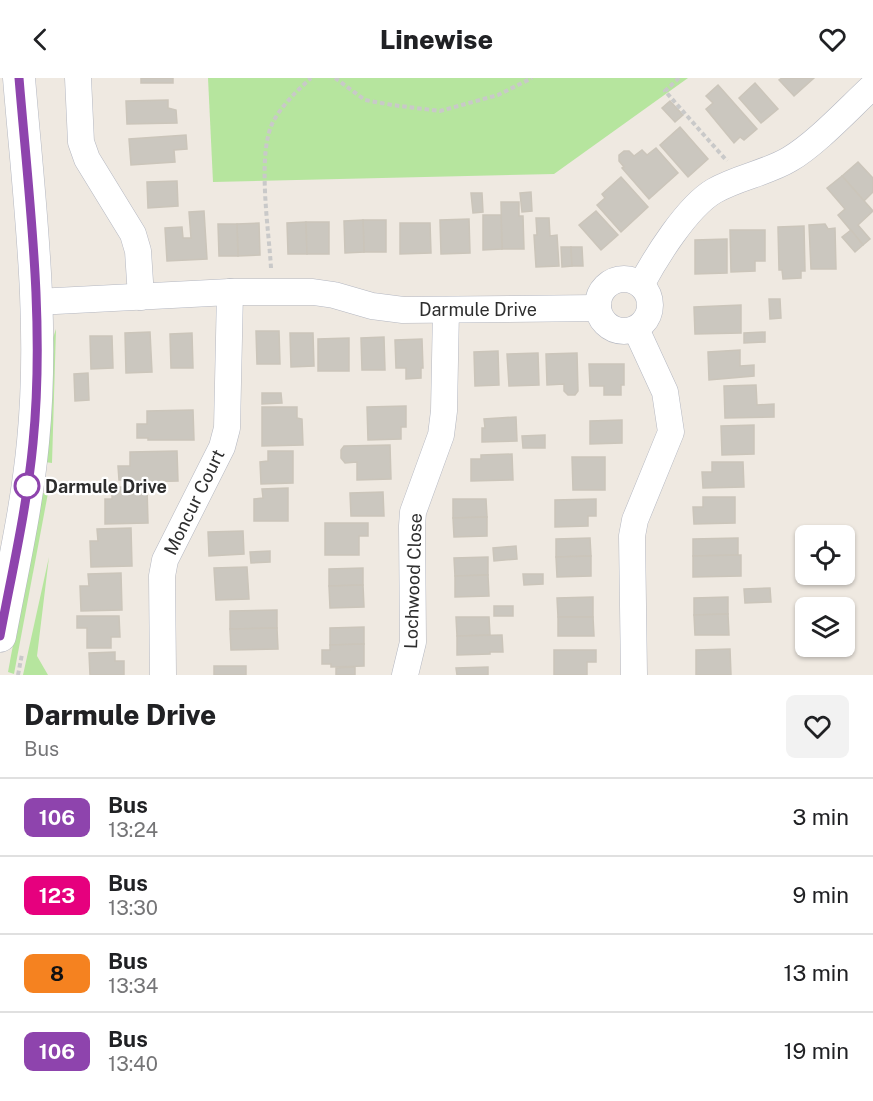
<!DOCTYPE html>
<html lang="en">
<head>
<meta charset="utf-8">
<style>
  :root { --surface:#fff; --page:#f2f2f2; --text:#202124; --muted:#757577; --line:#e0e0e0 }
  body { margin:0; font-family:"Public Sans",sans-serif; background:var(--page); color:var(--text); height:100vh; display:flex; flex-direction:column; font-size:22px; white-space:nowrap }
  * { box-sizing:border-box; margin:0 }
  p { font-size:20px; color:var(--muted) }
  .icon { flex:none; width:33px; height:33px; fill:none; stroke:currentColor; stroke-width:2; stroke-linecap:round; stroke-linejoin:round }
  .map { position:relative; height:597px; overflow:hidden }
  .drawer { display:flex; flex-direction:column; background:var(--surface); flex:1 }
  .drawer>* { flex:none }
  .badge { padding:0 12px; border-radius:9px; font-size:21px; line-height:39px }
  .buttons { position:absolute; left:795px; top:447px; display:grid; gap:12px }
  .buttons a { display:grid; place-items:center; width:60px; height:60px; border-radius:9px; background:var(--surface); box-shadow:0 2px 4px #0004; font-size:30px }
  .map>.badge { position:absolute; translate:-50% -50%; box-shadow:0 0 0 3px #fff }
  .round { display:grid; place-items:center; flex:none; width:63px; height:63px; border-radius:9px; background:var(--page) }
  .summary { display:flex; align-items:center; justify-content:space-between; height:102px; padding:0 24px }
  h1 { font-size:28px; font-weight:800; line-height:45px }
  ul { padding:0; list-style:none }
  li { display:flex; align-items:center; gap:18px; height:78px; padding:0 24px; border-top:2px solid var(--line) }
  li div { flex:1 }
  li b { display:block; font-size:22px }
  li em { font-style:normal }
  li .badge { min-width:66px; font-weight:700; text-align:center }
  header { display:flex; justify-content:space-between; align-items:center; height:78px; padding:0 24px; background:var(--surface); font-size:27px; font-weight:800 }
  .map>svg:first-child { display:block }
  .green { fill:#b6e59e }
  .building { fill:#cbc7bf; stroke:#cbc5ba; stroke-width:1.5 }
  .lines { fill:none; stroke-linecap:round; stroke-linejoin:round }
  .minor-casing { stroke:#b4b7c1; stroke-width:27 }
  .tertiary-casing { stroke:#b4b7c1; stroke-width:33 }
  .path { stroke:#c9c9c9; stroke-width:4; stroke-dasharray:4.5 3; stroke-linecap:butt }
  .minor { stroke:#fff; stroke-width:26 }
  .tertiary { stroke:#fff; stroke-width:32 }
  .line-casing { stroke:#fff; stroke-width:14 }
  .line { stroke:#8e44ad; stroke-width:9 }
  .stop-dot { fill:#fff; stroke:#8e44ad; stroke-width:3 }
  .labels { text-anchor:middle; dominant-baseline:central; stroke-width:4.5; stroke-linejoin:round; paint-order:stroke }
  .street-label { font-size:18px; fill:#2e2e2e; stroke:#fff }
  .stop-label { font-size:18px; font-weight:bold; fill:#2e2e2e; stroke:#fff; text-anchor:start }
</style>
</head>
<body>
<header><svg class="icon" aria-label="back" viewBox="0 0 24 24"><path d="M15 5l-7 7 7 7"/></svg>Linewise<svg class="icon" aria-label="heart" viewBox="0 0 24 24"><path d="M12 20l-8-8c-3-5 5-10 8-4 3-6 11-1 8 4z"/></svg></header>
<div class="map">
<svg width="873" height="597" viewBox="0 0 873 597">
  <rect width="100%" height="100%" fill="#efe9e1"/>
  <g class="green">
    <path d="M208 0H688L554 96 213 104Z"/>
    <path d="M56 251 52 385 45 384 52 263Z"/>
    <path d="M41 415H48L14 596 8 594Z"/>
    <path d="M49 479 37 578 48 597H23Z"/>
  </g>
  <g class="building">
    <rect x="141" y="0" width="32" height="5"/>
    <path d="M782 0H814L794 18 779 2Z"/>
    <path d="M755 5 778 31 761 45 739 20Z"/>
    <path d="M718 7 757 51 744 62 740 59 734 65 706 31 713 25 706 18Z"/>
    <path d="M168 22V30L176 32 177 45 127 46 126 23Z"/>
    <path d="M670 23 683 37 675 44 662 30Z"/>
    <path d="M680 49 708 81 688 99 660 67Z"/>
    <path d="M186 57 187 71 174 72 175 84 131 87 129 61Z"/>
    <path d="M656 70 678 95 649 121 622 90 624 89 619 83V77L624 73H629L634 78 642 72 647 77Z"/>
    <path d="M858 84 873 100V114L864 123 842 98Z"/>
    <path d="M842 98 873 133 858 147 870 161 863 167 838 137 845 131 827 110Z"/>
    <path d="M621 99 648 129 621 154 597 127 605 120 602 116Z"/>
    <path d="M177 103 178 128 148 130 147 104Z"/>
    <path d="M531 114 532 133 522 134 520 115Z"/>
    <path d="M471 115H482L483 134 473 135Z"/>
    <path d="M501 124H519V138H523L524 171H502Z"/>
    <path d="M204 133 207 181 167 183 165 150 182 149 183 160H191L189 134Z"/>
    <path d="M596 133 618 157 601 172 579 147Z"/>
    <path d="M483 137H501L502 171 483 172Z"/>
    <path d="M536 140H549L550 158 557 157 559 188 536 189 534 157H537Z"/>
    <path d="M469 141 470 175 441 176 440 142Z"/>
    <path d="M363 142H386V174H364Z"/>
    <path d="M363 142 364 174 345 175 344 143Z"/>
    <path d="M306 144 307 176H288L287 145Z"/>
    <path d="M306 144H329V176H307Z"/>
    <path d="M259 145 260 177 238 178 237 146Z"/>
    <path d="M400 145H430L431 175 400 176Z"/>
    <path d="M218 146H237L238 178H219Z"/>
    <path d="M825 146 828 151 835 150 836 191H811L809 147Z"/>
    <path d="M804 148 805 193H801V200L783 201 782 192H779L778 149Z"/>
    <path d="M730 152H765V183H755V193L731 194Z"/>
    <path d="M851 152 863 167 855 174 842 159Z"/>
    <path d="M727 161V195L695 196V162Z"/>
    <path d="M561 169H571L572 188 562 189Z"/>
    <path d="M571 169H582L583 188H572Z"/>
    <path d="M769 221H780L781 240 770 241Z"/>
    <path d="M741 227V255L695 256 694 229Z"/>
    <path d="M256 253H279L280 286H257Z"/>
    <path d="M150 254 152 294 126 295 125 255Z"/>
    <path d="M765 254V264L744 265V255Z"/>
    <path d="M192 255 193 290H171L170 256Z"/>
    <path d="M290 255H313L314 288 291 289Z"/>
    <path d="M90 258H112L113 290 91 291Z"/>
    <path d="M384 259 385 292H362L361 260Z"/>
    <path d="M349 260V293H318V261Z"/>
    <path d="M422 261 423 290H421V300L406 301V290H396L395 262Z"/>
    <path d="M740 272V288L754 287V298L709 302 708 274Z"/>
    <path d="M498 273 499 307 475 308 474 274Z"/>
    <path d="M538 275 539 307 509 308 507 276Z"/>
    <path d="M577 275 578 313 575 317H568L564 313V306L547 307 546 276Z"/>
    <path d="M589 286H624V307H621V317H604V308H590Z"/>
    <path d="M88 295 89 322 75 323 74 296Z"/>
    <path d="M756 307 757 327 774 326V339L725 340 724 308Z"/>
    <path d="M262 315H281L282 325 262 326Z"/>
    <path d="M406 328V349H401V361L368 362 367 329Z"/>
    <path d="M262 329H297V340L302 341 303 367 262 368Z"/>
    <path d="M193 332 194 362H148V360H137V346H147V333Z"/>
    <path d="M516 339 517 363 482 364V350H485L484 341Z"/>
    <path d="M622 342V365L590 366V343Z"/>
    <path d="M754 347V376L722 377 721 348Z"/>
    <path d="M545 357V370H523L522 358Z"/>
    <path d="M390 367 391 401 357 402V384L345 385 341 380V372L344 368Z"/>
    <path d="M177 373 178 403 131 404 130 402H119L118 388H130V374Z"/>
    <path d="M268 373H293V405L261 406 260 384 268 383Z"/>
    <path d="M512 376 513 402 471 403V381H481V377Z"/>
    <path d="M572 379H605V412H573Z"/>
    <path d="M712 384H743L744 409 703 410 702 394H712Z"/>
    <path d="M112 409H147L148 445 105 446V421H112Z"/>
    <path d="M288 410V443H254V421L263 420 262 411Z"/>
    <path d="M383 414 384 438H351L350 415Z"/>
    <path d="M703 419H735V445L694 446 693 429H703Z"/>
    <path d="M453 421H486L487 439 453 440Z"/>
    <path d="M596 421V438H588V448L555 449V422Z"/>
    <path d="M487 439V458L454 459 453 440Z"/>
    <path d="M325 445H368V458H359V477H325Z"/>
    <path d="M131 450 132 488 91 489 90 463H98L97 451Z"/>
    <path d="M243 453 244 476 209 478 208 454Z"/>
    <path d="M590 460 591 478 556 479V461Z"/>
    <path d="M738 460V477L693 478V461Z"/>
    <path d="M516 468 517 481 494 483 493 470Z"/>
    <path d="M270 473V484L251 485 250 474Z"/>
    <path d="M741 477V498L693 499V478Z"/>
    <path d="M591 478V498L557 499 556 479Z"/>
    <path d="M488 479V497L455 498 454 480Z"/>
    <path d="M247 489 249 521 216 522 214 490Z"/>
    <path d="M363 490V507L329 508V491Z"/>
    <path d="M121 495 122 532 81 533 80 508H89L88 496Z"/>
    <path d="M523 496H543V506L524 507Z"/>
    <path d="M488 497 489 518 455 519V498Z"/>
    <path d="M363 507 364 529 330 530 329 508Z"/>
    <path d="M770 510 771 524 745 525 744 511Z"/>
    <path d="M593 519V539H558L557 520Z"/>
    <path d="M728 519V536L694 537V520Z"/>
    <rect x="494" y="528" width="19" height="10"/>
    <path d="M277 532V550L230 551V533Z"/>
    <path d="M728 536 729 557H695L694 537Z"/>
    <path d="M77 538H119L120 559H111V570H87V550H77Z"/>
    <path d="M456 539H489L490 557 457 558Z"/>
    <path d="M558 539H593L594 558H558Z"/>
    <path d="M364 549V566L330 567V550Z"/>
    <path d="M277 550 278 571 231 572 230 551Z"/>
    <path d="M502 557 503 574H490V576L457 577V558Z"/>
    <path d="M364 566V588L331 589V586H322V572H330V567Z"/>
    <path d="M730 571 731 597H696V572Z"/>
    <path d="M554 572H596V584H587V597H554Z"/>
    <path d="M115 574V583H124V597H90L89 575Z"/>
    <rect x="214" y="588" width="32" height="9"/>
    <path d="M355 589V597H336V590Z"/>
    <path d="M488 589V597H457L456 590Z"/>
  </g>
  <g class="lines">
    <g class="minor-casing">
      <g id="minor">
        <path d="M78 0 81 64 87 81 133 156 138 173 141 219"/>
        <circle cx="624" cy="227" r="26"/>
        <path d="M641 207C656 179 687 129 714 113 738 99 767 95 790 81 817 65 849 30 873 8"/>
        <path d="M36 224 230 214H313L334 217 372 228 403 232 598 230"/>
        <path d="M163 597 162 498 165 482 222 369 227 350 230 214"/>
        <path d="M405 597 413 564 412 448 413 434 441 357 444 333 446 232"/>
        <path d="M634 597 632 458 635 442 671 354 665 314 636 251"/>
      </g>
    </g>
    <g class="tertiary-casing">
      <path id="tertiary" d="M0 558C12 494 27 429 33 364 45 243 29 121 19 0"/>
    </g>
    <g class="path">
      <path d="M335 0 365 22 392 27 440 33 498 17 532 0"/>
      <path d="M679 0 665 13 727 83"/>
      <path d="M271 190C269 152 256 74 274 42 284 25 297 13 311 0"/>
      <path d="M18 597 22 576"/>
    </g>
    <use href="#minor" class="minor"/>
    <use href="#tertiary" class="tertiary"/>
  </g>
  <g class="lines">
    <g class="line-casing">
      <path id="line" d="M0 558C12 494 27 429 33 365 45 243 29 121 19 0"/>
    </g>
    <use href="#line" class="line"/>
  </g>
  <circle class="stop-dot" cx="27" cy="408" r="12"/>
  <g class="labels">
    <g class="street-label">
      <text x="478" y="231">Darmule Drive</text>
      <text transform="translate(194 424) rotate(-64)">Moncur Court</text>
      <text transform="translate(413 503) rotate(-88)">Lochwood Close</text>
    </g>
    <g class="stop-label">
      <text x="45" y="408">Darmule Drive</text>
    </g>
  </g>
</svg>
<div class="buttons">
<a><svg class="icon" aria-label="locate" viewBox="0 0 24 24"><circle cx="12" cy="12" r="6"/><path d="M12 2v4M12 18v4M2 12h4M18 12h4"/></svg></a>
<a><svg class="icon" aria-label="layers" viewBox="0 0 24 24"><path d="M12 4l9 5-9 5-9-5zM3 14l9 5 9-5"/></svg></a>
</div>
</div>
<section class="drawer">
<div class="summary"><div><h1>Darmule Drive</h1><p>Bus</p></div><a class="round"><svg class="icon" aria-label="heart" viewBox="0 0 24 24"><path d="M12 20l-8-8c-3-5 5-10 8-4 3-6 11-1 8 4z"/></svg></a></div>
<ul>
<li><span class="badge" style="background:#8e44ad;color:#fff">106</span><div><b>Bus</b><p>13:24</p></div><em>3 min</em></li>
<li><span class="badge" style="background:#e6007e;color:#fff">123</span><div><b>Bus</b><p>13:30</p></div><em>9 min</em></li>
<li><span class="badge" style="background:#f58220;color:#111">8</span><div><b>Bus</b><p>13:34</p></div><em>13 min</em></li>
<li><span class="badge" style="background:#8e44ad;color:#fff">106</span><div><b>Bus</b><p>13:40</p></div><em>19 min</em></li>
</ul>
</section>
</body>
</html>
